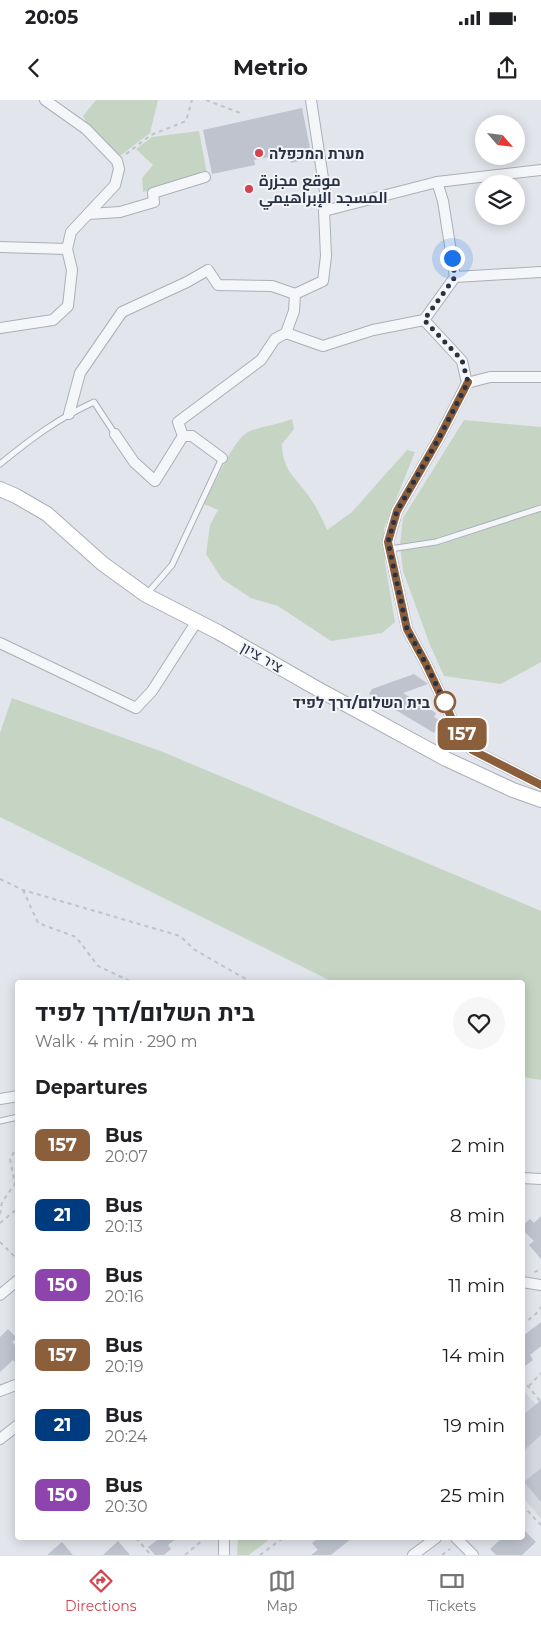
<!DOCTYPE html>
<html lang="en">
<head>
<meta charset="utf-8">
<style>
  :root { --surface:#fff; --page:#f6f6f6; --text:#202124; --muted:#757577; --line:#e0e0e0; --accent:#d2444e }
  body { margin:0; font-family:Montserrat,Cairo,Heebo,sans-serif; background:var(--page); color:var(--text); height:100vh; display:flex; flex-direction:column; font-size:19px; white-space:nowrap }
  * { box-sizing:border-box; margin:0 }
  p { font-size:16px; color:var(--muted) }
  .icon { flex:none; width:28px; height:28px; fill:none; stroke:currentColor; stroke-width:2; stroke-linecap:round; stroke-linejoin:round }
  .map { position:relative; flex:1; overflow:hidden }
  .panel { position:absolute; left:15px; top:880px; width:510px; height:560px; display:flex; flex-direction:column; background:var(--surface); border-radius:5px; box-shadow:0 2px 12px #0003 }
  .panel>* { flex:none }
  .badge { padding:0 10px; border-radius:8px; font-size:18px; line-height:32px }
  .needle { width:32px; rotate:118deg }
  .controls { position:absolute; left:475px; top:15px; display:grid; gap:10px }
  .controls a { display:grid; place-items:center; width:50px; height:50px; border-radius:50%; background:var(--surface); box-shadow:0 2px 12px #0003; font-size:25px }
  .you { position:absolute; width:25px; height:25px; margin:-12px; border:4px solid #fff; border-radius:50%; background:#1a73e8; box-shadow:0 0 0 8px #1a73e833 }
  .map>.badge { position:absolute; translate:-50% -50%; box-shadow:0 0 0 2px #fff }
  h2 { padding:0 20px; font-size:19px; line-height:45px }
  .round { display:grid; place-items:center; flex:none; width:52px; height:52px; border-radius:26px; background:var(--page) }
  .head { display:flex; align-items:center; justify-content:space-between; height:85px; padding:0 20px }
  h1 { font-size:24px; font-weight:700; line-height:38px }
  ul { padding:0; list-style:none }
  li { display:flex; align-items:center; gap:15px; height:70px; padding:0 20px }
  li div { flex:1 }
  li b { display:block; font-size:19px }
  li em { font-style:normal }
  li .badge { min-width:55px; font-weight:700; text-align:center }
  .status { display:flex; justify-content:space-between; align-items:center; height:35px; padding:0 25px; background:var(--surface); direction:ltr }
  .status svg { height:14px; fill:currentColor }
  header { display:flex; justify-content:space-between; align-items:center; height:65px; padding:0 20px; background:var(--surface); font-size:22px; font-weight:700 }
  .tab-bar { display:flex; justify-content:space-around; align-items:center; height:70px; border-top:1px solid var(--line); background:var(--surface); font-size:14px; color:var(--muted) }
  .tab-bar a { display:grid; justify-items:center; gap:2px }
  .tab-bar .current { color:var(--accent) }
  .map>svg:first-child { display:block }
  .built { fill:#d4d7e0 }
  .green { fill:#c6d5c3 }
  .building { fill:#bfc3ce }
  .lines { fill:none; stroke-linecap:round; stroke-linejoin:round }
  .lane-casing { stroke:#aaafb9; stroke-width:7 }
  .street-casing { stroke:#aaafb9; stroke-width:12 }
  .secondary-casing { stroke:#aaafb9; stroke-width:16 }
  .path { stroke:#c0c3ca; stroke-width:2; stroke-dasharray:4 4; stroke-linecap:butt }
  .lane { stroke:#f5f6f9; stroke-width:5 }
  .street { stroke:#f5f6f9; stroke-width:10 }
  .secondary { stroke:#fff; stroke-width:14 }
  .line-casing { stroke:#fff; stroke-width:11 }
  .line { stroke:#8b5e3c; stroke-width:8 }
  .walk { stroke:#293143; stroke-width:5; stroke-dasharray:0 9 }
  .poi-dot { fill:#d2444e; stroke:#f2f4f8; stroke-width:2 }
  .stop-dot { fill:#fff; stroke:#8b5e3c; stroke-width:2.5 }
  .labels { text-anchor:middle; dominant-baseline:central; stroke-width:4; stroke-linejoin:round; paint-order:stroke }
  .poi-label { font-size:15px; font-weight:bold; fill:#293143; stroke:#f2f4f8; text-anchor:start }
  .street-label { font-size:15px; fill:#293143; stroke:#f2f4f8 }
  .stop-label { font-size:15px; font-weight:bold; fill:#293143; stroke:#f2f4f8; text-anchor:end }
</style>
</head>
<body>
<div class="status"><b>20:05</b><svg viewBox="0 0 49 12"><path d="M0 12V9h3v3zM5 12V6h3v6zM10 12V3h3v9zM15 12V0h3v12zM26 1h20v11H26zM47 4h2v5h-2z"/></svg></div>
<header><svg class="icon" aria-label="back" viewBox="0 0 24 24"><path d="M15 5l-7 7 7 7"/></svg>Metrio<svg class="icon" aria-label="share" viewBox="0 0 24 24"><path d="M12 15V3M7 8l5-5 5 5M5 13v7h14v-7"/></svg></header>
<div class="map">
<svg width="541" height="1455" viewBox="0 0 541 1455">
  <rect width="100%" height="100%" fill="#e2e5eb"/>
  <path class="built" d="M522 1289 541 1310V1419L523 1397Z"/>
  <g class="green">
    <path d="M96 0H158L150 33 116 59 88 26 83 16Z"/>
    <path d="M199 31 207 74 143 92 142 78 153 65 136 49 152 37Z"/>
    <path d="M292 319 294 329 282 344C283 372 294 375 308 395 316 406 322 418 327 430L352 412 407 350 415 352 384 429 385 463 395 522 382 533 331 541 278 506 251 498 222 479 206 454 210 425 218 410 204 404C212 389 234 338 248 332 262 326 277 325 292 319Z"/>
    <path d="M464 320 541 327V562L501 584 444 576 430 545 403 471 400 445 403 418Z"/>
    <path d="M12 598 163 652 541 811V980L523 977 522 882H333L0 717V633Z"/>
    <path d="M238 1438H271L249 1455H237Z"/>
  </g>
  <g class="building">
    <path d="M302 8 312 58 291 63 289 53 254 60 255 65 212 74 203 30Z"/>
    <path d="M414 574 428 584 403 593 436 613 434 617 441 621 434 633 369 594 372 589Z"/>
    <path d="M541 1116V1159L529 1145 534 1141 522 1129V1126L530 1119 534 1123Z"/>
    <path d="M541 1222V1246L530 1255 533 1260 522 1268V1237Z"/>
    <path d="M8 1229 17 1238 12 1242 18 1248V1266L13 1260 0 1272V1237Z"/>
    <path d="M541 1300V1335L522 1352V1316Z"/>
    <path d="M541 1368V1402L524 1382Z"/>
    <path d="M522 1428 536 1442 522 1455H496L490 1449 502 1438H522Z"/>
    <path d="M160 1438H177L168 1445 171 1449 164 1455H155L148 1447Z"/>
    <path d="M319 1438H352L331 1455H311L318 1450 312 1443Z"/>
    <path d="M118 1441 130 1455H103Z"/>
    <path d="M62 1442 73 1455H47Z"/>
  </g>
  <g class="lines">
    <g class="lane-casing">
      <g id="lane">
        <path d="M0 364C32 338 57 319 94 302L115 334"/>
        <path d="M390 449 436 442 541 408"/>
        <path d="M146 495 172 465 222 358"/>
        <path d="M0 1021 18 1017"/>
      </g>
    </g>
    <g class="street-casing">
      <g id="street">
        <path d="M437 82 443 101 455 177 424 220 462 261 467 283"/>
        <path d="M324 111 437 82 541 70"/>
        <path d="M88 114 120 112 154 102 153 93 205 77"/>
        <path d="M0 147 67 149"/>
        <path d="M455 177 541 172"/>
        <path d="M0 228 53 220 68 206 72 170 67 149 71 132 115 85 119 69 117 61 86 29 45 0"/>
        <path d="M286 233 294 211 295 194 323 181 326 156 324 111 326 98 311 0"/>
        <path d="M467 283 439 338 397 411 388 442 407 529 426 564 452 619 472 650 541 685"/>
        <path d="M467 283 490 277H541"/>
        <path d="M69 314 80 273 122 212 187 182 208 170 218 185 272 186 295 194"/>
        <path d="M115 334 134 362 155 381 183 336 178 322 261 260 275 239 286 233 323 246 373 230 424 220"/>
        <path d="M183 336H192L222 358"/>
        <path d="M0 543 136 608 152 591 197 521"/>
        <path d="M0 999 18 996"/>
        <path d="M522 1078 541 1079"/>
        <path d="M522 1182 541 1185"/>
        <path d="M0 1195 18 1180"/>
        <path d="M0 1291 18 1284"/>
        <path d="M0 1339 18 1325"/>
        <path d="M456 1438 473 1455"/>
        <path d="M224 1455V1438"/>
        <path d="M413 1455 436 1438"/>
      </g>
    </g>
    <g class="secondary-casing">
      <path id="secondary" d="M0 389 16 396 47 414 103 464 146 495 218 532 316 588 446 659 513 690 541 700"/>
    </g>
    <g class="path">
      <path d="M206 0 243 14"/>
      <path d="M126 54 151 35 186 21 192 0"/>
      <path d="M0 779 23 790 180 836 195 850 251 882"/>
      <path d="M23 790 38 823 76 837 98 866 132 882"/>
      <path d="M0 1114 2 1102 15 1084 10 1059 18 1045"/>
      <path d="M0 1123 18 1108"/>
      <path d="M0 1142 18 1160"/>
      <path d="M534 1172 541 1170"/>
      <path d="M522 1225 538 1212 541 1207"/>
      <path d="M522 1279 541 1302"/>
      <path d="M529 1286 541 1273"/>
      <path d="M522 1405 541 1425"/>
      <path d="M136 1438 151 1455"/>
      <path d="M185 1455 205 1438"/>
      <path d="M260 1455 283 1438"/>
      <path d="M442 1455 450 1449"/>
    </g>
    <use href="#lane" class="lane"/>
    <use href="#street" class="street"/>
    <use href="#secondary" class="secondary"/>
  </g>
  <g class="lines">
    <g class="line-casing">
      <path id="line" d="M468 282 439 338 397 411 388 442 407 529 426 564 452 619 472 650 541 685"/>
    </g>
    <use href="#line" class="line"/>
    <path class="walk" d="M445 602 446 605 426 564 407 529 388 442 397 411 439 338 468 282 462 260 424 220 455 177 452 158"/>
  </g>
  <g class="poi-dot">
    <circle cx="259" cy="53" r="5"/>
    <circle cx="249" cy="89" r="5"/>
  </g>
  <circle class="stop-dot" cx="445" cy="602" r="10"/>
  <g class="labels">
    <g class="poi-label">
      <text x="269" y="53">מערת המכפלה</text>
      <text x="259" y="80">موقع مجزرة<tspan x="259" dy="17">المسجد الإبراهيمي</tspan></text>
    </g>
    <g class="street-label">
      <text transform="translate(262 557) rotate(30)">ציר ציון</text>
    </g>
    <g class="stop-label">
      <text x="430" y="602">בית השלום/דרך לפיד</text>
    </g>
  </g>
</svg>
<div class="controls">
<a><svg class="needle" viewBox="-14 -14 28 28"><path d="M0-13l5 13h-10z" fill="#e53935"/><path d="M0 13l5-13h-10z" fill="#757577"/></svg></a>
<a><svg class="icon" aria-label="layers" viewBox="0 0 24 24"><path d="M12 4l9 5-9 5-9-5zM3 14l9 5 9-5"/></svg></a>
</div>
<div class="you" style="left:452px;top:158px"></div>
<b class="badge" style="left:462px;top:634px;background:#8b5e3c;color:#fff">157</b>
<section class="panel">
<div class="head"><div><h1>בית השלום/דרך לפיד</h1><p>Walk · 4 min · 290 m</p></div><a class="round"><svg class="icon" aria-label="heart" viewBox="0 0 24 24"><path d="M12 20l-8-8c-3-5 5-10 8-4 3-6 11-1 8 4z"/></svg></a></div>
<h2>Departures</h2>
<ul>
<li><span class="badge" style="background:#8b5e3c;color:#fff">157</span><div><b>Bus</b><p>20:07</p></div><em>2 min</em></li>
<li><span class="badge" style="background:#003b80;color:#fff">21</span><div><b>Bus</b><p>20:13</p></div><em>8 min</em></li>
<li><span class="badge" style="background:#8e44ad;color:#fff">150</span><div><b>Bus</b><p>20:16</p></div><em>11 min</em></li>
<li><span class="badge" style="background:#8b5e3c;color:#fff">157</span><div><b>Bus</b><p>20:19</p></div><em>14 min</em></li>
<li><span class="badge" style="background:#003b80;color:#fff">21</span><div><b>Bus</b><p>20:24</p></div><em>19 min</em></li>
<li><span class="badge" style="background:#8e44ad;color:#fff">150</span><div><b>Bus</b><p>20:30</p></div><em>25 min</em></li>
</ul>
</section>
</div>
<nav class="tab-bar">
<a class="current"><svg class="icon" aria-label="directions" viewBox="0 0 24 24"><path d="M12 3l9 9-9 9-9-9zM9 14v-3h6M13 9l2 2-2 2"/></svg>Directions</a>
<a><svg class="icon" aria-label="map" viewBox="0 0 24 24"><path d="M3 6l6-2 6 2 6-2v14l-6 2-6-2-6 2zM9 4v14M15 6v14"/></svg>Map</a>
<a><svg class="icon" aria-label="tickets" viewBox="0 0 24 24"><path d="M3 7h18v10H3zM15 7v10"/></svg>Tickets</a>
</nav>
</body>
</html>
